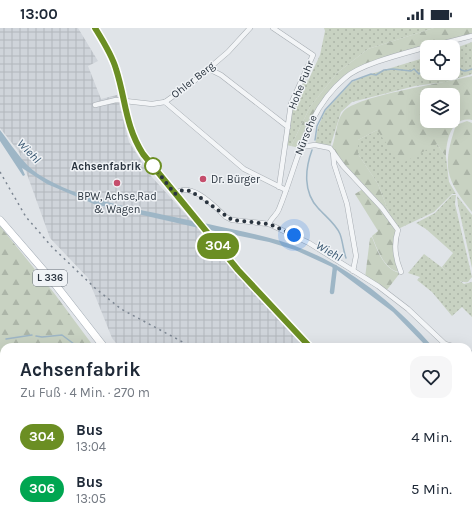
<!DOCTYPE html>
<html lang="de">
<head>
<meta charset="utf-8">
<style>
  :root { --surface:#fff; --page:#f6f6f7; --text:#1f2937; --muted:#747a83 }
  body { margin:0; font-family:Karla,sans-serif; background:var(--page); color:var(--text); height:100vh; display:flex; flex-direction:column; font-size:15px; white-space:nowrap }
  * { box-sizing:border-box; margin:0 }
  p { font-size:13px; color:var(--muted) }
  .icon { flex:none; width:22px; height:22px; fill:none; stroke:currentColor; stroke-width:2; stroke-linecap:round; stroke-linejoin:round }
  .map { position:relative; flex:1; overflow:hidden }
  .side { position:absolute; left:0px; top:315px; width:472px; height:180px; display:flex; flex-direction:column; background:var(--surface); border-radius:12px 12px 0 0; box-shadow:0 4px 16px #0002 }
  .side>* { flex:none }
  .badge { padding:0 8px; border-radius:13px; font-size:14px; line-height:26px }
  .tools { position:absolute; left:420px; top:12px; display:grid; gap:8px }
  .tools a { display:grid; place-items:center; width:40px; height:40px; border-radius:8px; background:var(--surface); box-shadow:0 4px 16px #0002; font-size:20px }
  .you { position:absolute; width:20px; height:20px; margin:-10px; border:3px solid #fff; border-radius:50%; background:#1a73e8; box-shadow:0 0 0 6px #1a73e833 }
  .map>.badge { position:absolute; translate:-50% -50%; box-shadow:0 0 0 2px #fff }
  .round { display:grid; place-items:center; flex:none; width:42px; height:42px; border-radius:12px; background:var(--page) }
  .summary { display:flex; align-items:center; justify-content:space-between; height:68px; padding:0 20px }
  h1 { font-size:19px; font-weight:700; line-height:30px }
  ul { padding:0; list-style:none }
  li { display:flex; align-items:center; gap:12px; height:52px; padding:0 20px }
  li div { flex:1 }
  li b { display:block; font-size:15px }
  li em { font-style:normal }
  li .badge { min-width:44px; font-weight:700; text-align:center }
  .status { display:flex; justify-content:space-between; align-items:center; height:28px; padding:0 20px; background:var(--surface); direction:ltr }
  .status svg { height:11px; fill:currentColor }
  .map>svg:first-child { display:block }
  .industrial { fill:url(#industrial-grid) }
  .grass { fill:url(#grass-dots) }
  .forest { fill:url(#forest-firs); fill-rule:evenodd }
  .water { fill:#9eb6c6 }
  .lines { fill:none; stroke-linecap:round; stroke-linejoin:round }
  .stream { stroke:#9eb6c6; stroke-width:1.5 }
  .canal { stroke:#9eb6c6; stroke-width:4.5 }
  .minor-casing { stroke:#a6acb2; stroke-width:5.5 }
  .tertiary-casing { stroke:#a6acb2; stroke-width:6 }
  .primary-casing { stroke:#a0aab3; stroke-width:8 }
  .minor { stroke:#f3f5f7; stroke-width:4.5 }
  .tertiary { stroke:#f3f5f7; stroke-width:5.5 }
  .primary { stroke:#fff; stroke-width:7 }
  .rail { stroke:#7b8591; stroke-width:1.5; stroke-dasharray:2 4; stroke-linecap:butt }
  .line-casing { stroke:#fff; stroke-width:9 }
  .line { stroke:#6b8e23; stroke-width:6 }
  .walk { stroke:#2a343f; stroke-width:4; stroke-dasharray:0 7.2 }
  .stop-dot { fill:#fff; stroke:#6b8e23; stroke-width:2 }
  .poi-dot { fill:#c54d6c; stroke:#f0f3f6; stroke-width:1.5 }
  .labels { text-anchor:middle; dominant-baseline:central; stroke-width:3; stroke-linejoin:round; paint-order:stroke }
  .shield { fill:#f0f3f6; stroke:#656d76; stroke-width:1 }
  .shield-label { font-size:10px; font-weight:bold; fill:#2a343f }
  .street-label { font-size:11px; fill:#2a343f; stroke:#f0f3f6 }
  .stop-label { font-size:11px; font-weight:bold; fill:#2a343f; stroke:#f0f3f6; text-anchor:end }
  .poi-label { font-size:11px; fill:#2a343f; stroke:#f0f3f6; text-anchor:start }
  .water-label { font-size:12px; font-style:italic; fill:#375670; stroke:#f0f3f6 }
</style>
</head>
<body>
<div class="status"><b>13:00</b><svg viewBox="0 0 49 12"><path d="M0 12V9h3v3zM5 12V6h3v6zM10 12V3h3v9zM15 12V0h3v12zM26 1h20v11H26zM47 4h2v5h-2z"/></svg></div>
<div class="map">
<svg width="472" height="495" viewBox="0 0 472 495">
  <defs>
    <pattern id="industrial-grid" width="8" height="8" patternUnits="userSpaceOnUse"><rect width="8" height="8" fill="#cfd4da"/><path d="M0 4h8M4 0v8" fill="none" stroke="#b2b7bc"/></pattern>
    <pattern id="grass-dots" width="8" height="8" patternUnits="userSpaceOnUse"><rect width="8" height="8" fill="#c8d2c2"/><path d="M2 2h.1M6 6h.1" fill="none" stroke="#acb5a8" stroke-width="1.8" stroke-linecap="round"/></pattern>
    <pattern id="forest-firs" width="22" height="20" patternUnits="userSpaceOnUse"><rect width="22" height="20" fill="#c8d2c2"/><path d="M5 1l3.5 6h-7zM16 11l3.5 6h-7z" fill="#acb5a8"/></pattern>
  </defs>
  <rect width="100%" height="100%" fill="#e0e4e8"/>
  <g class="industrial">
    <path d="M0 0H78L98 33 88 38 101 71 117 67 129 114 151 148 306 319H119L112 310 88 250 50 210 19 124 0 100Z"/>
    <path d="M266 491H449L450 495H271Z"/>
  </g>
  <g class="grass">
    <path d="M324 0H434L368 21 337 45 310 79 291 118 286 117 292 77 304 51 308 53 320 27 325 3Z"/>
    <path d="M472 14V46L445 54 415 58 352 74 341 84 330 119 315 117 318 99 325 83 352 54 371 46 427 29V45H453V21Z"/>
    <path d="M377 102 437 116 446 129 449 154 456 166H452L434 184 398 201 391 190 378 156 358 126V112Z"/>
    <path d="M452 167H456L455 176 472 249 468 254C459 256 449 245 442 239L453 225 426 201 416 195 435 185Z"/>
    <path d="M457 168 472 187V240L458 177Z"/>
    <path d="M424 226 464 256 472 254V289L462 279 452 288 432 264 417 252 420 249 408 245Z"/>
  </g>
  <g class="forest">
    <path d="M434 0H472V7L411 23 345 48 323 71 312 88 299 120 291 118 310 79 337 45 368 21Z"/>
    <path d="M472 48V92C451 88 446 113 446 129L437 116 401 136 377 102 358 112V126L378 156 391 190 344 138 332 119C336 109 336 93 343 84 357 67 446 55 472 48ZM427 67H453V93H427Z"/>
    <path d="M467 93 472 95V184C445 151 442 138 456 97Z"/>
    <path d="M363 161 382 180 397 203 395 208 400 244C385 243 377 221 372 208L378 203 355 166Z"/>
    <path d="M0 198 54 265 94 319H4V491H234L238 495H0Z"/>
    <path d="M372 209C377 222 384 242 400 245L386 263 365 250 370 210Z"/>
  </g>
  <g class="water">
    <path d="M0 102C11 116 23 136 38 146 79 173 145 182 193 193L199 200 94 176 47 156 22 140 25 147 23 148 0 113Z"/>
    <path d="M204 195C238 203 273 208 305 222 354 242 398 279 433 319H427L393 284 337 242 336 243 332 239 295 222 269 214 210 202Z"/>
  </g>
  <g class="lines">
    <g class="stream">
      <path d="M453 37C462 40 460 46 472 41"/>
      <path d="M315 112 317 98 325 82 352 53 371 46 376 47 384 42 393 41 411 43 414 41 419 46 427 38"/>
      <path d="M312 122C305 141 303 164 318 180 325 188 336 196 340 206 343 214 343 222 346 230"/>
      <path d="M36 308 42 309 62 307 78 319"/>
      <path d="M6 311 32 307"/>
      <path d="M0 411 4 409"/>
      <path d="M282 495 290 491"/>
    </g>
    <path class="canal" d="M332 264 335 239"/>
    <g class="minor-casing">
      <g id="minor">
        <path d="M273 0 313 27 291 76 279 159"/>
        <path d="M428 19 472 8"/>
        <path d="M209 41 221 47 288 99"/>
        <path d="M165 74 244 141 286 162"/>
        <path d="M95 77 116 72 152 76 165 74 193 54 228 24 250 0"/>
        <path d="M301 119 315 117 330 120 343 138 382 180 398 202C393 217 395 230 401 244"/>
        <path d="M333 124 334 136 347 176 356 228 353 243"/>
        <path d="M175 166C191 152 215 179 226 189L232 192 269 196 309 215 378 258 408 281 445 316 456 319"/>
        <path d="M269 196C271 190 277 187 279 181 298 135 305 83 345 50 360 36 406 25 427 19"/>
        <path d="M468 324 472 326"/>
      </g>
    </g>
    <g class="tertiary-casing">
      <g id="tertiary">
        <path d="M95 0C103 13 112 27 116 41 125 71 125 99 143 126L238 243 310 319"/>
        <path d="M460 491 462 495"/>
      </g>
    </g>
    <g class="primary-casing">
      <g id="primary">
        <path d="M0 192 51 251 104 319"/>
        <path d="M250 491 254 495"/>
      </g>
    </g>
    <use href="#minor" class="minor"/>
    <use href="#tertiary" class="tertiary"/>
    <use href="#primary" class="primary"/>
    <g class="rail">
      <path d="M0 144 26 189 53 220 95 260 121 281 192 319"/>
      <path d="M468 485 472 487"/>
    </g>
  </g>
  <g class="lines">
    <g class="line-casing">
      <path id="line" d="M95 0C103 13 112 27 116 41 126 72 125 98 143 126L238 242 310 319"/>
    </g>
    <use href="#line" class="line"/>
    <path class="walk" d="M153 138 175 166 183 162 191 163 232 192 269 196 294 207"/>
  </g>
  <circle class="stop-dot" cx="153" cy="138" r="8"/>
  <g class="poi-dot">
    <circle cx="203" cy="151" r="4"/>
    <circle cx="117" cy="155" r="4"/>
  </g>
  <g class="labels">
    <rect class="shield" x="33" y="242" width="34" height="16" rx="3"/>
    <g class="shield-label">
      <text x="50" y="250">L 336</text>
    </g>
    <g class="street-label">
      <text transform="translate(193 52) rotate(-38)">Ohler Berg</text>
      <text transform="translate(301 57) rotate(-68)">Hohe Fuhr</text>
      <text transform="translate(306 107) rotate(-68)">Nürsche</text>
    </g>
    <g class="stop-label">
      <text x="141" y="138">Achsenfabrik</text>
    </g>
    <g class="poi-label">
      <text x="211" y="151">Dr. Bürger</text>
      <text x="117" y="168" text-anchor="middle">BPW, Achse,Rad<tspan x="117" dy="13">&amp; Wagen</tspan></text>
    </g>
    <g class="water-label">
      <text transform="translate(29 123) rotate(46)">Wiehl</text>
      <text transform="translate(329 223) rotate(30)">Wiehl</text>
    </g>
  </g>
</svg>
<div class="tools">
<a><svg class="icon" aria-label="locate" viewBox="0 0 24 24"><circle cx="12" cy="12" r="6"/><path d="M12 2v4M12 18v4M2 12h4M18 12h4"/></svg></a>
<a><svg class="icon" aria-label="layers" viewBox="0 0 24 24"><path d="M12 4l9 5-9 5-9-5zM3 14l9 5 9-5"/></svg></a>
</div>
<div class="you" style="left:294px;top:207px"></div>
<b class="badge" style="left:218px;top:218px;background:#6b8e23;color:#fff">304</b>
<section class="side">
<div class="summary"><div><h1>Achsenfabrik</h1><p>Zu Fuß · 4 Min. · 270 m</p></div><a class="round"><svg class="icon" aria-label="heart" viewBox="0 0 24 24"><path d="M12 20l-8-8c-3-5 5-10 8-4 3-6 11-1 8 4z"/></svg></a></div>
<ul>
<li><span class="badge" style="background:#6b8e23;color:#fff">304</span><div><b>Bus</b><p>13:04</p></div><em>4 Min.</em></li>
<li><span class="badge" style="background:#00a651;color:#fff">306</span><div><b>Bus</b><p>13:05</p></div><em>5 Min.</em></li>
</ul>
</section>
</div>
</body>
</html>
